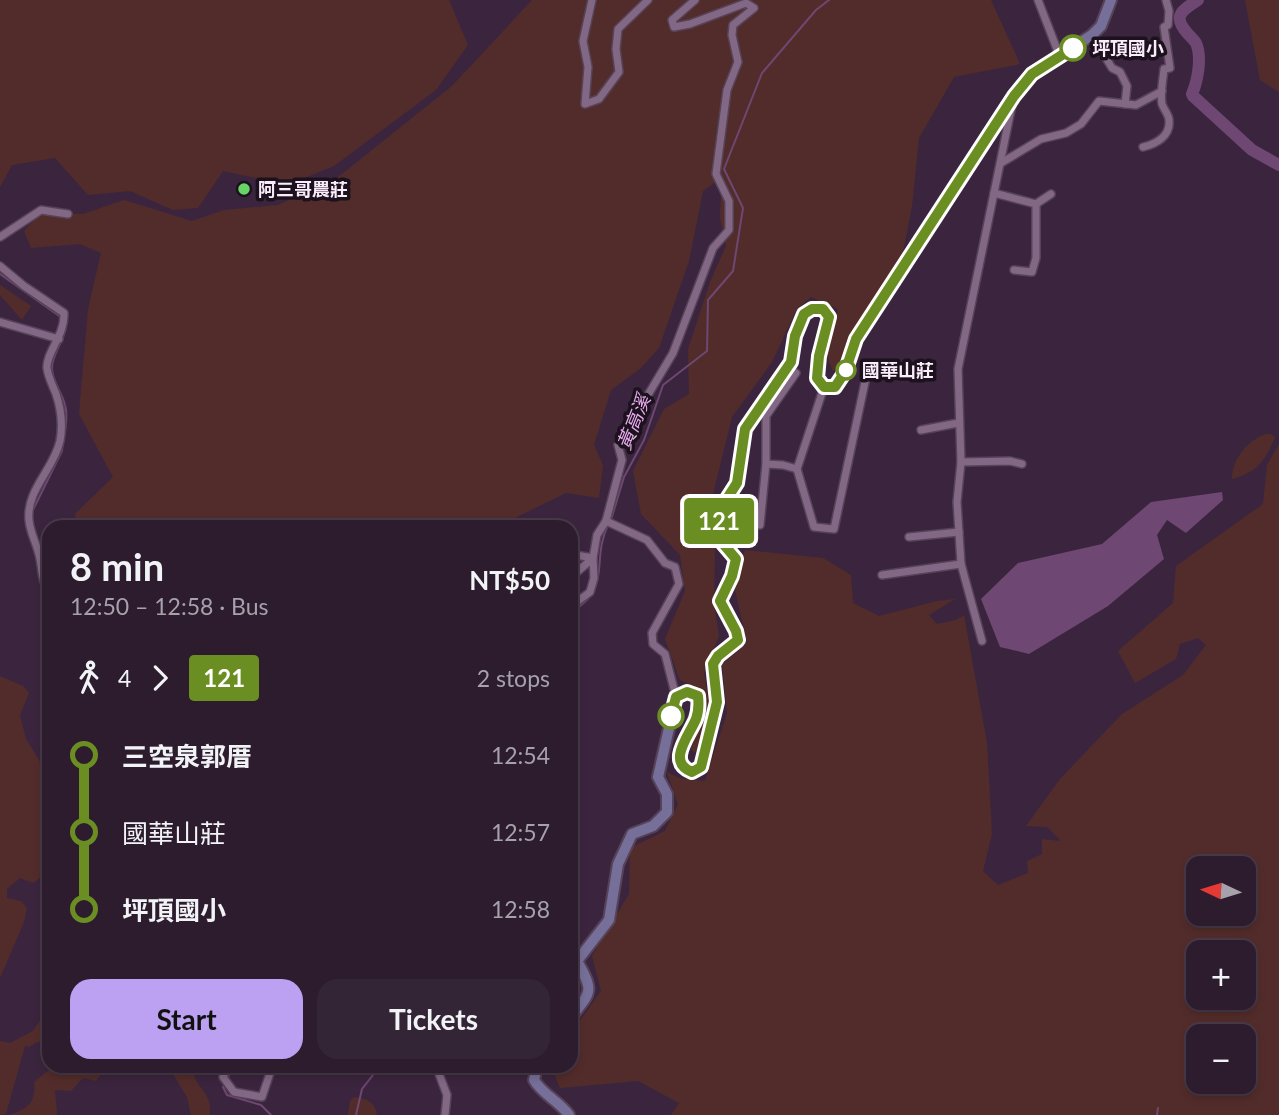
<!DOCTYPE html>
<html lang="en">
<head>
<meta charset="utf-8">
<style>
  :root { --surface:#2c1c2e; --page:#342536; --text:#f1f3f6; --muted:#a6a1aa; --line:#483a4a; --accent:#bca0f2 }
  body { margin:0; font-family:Lato,"Noto Sans TC",sans-serif; background:var(--page); color:var(--text); height:100vh; display:flex; flex-direction:column; font-size:26px; white-space:nowrap }
  * { box-sizing:border-box; margin:0 }
  p { font-size:23px; color:var(--muted) }
  .icon { flex:none; width:38px; height:38px; fill:none; stroke:currentColor; stroke-width:2; stroke-linecap:round; stroke-linejoin:round }
  .map { position:relative; flex:1; overflow:hidden }
  .details { position:absolute; left:42px; top:520px; width:536px; height:553px; display:flex; flex-direction:column; background:var(--surface); border-radius:21px; box-shadow:0 4px 10px #0003,0 0 0 2px var(--line) }
  .details>* { flex:none }
  .badge { padding:0 14px; border-radius:5px; font-size:24px; line-height:46px }
  .needle { width:46px; rotate:274deg }
  .fabs { position:absolute; left:1186px; top:856px; display:grid; gap:14px }
  .fabs a { display:grid; place-items:center; width:70px; height:70px; border-radius:14px; background:var(--surface); box-shadow:0 4px 10px #0003,0 0 0 2px var(--line); font-size:35px }
  .map>.badge { position:absolute; translate:-50% -50%; box-shadow:0 0 0 4px #fff }
  .legs { display:flex; align-items:center; gap:10px; height:77px; padding:0 28px; font-size:23px }
  .legs p { margin-inline-start:auto }
  .head { display:flex; align-items:center; justify-content:space-between; height:119px; padding:0 28px }
  h1 { font-size:38px; font-weight:700; line-height:52px }
  .primary-button { display:flex; gap:14px; margin-top:auto; padding:14px 28px }
  .primary-button a { flex:1; height:80px; border-radius:21px; background:var(--accent); color:#111; font-size:28px; font-weight:700; line-height:80px; text-align:center }
  .primary-button a+a { background:var(--page); color:var(--text) }
  ul { padding:0 28px; list-style:none }
  li { display:flex; align-items:center; gap:24px; height:77px; font-size:26px }
  li i { display:grid; place-items:center; width:10px; height:100%; margin:0 9px; background:currentColor }
  li i::after { content:''; width:18px; height:18px; margin:-9px; border:5px solid; border-radius:50%; background:var(--surface) }
  li p { margin-inline-start:auto }
  li:first-child i { background:linear-gradient(#0000 50%,currentColor 0) }
  li:last-child i { background:linear-gradient(currentColor 50%,#0000 0) }
  .map>svg:first-child { display:block }
  .green { fill:#522c2a; fill-rule:evenodd }
  .water { fill:#6e4772 }
  .lines { fill:none; stroke-linecap:round; stroke-linejoin:round }
  .stream { stroke:#6e4772; stroke-width:2 }
  .river { stroke:#6e4772; stroke-width:12 }
  .street-casing { stroke:#564358; stroke-width:10 }
  .secondary-casing { stroke:#564358; stroke-width:14 }
  .street { stroke:#826884; stroke-width:7 }
  .secondary { stroke:#766f99; stroke-width:10 }
  .line-1-casing { stroke:#fff; stroke-width:16 }
  .line-1 { stroke:#6b8e23; stroke-width:10 }
  .stop-1-dot { fill:#fff; stroke:#6b8e23; stroke-width:3.5 }
  .poi-dot { fill:#68d465; stroke:#1c121e; stroke-width:2.5 }
  .labels { text-anchor:middle; dominant-baseline:central; stroke-width:7; stroke-linejoin:round; paint-order:stroke }
  .stop-label { font-size:18px; font-weight:bold; fill:#fbecfc; stroke:#1c121e; text-anchor:start }
  .poi-label { font-size:18px; font-weight:bold; fill:#fbecfc; stroke:#1c121e; text-anchor:start }
  .water-label { font-size:19px; font-style:italic; fill:#e9acef; stroke:#1c121e }
</style>
</head>
<body>
<div class="map">
<svg width="1279" height="1115" viewBox="0 0 1279 1115">
  <rect width="100%" height="100%" fill="#3b253e"/>
  <g class="green">
    <path d="M0 0H449L468 45 436 90 334 166 260 196 256 178 223 171 198 208 173 210 130 191 88 195 55 158 12 165 0 187Z"/>
    <path d="M532 0H991L1020 64 954 77 919 138 912 206 903 252 833 372 827 356 838 309 811 297 797 309 772 362 732 417 711 502 715 552 714 604 719 636 704 672 709 702 700 747 694 753 690 747 703 706 700 689 680 680 665 639 685 591 680 555 641 514 633 471 664 409 689 394 688 349 710 282 726 246 720 218 722 177 703 191 689 261 659 348 641 368 611 390 594 445 603 465 599 498 566 493 517 517 512 527H77L75 514 113 477 79 414 88 309 101 253 80 244 31 248 24 231 40 213 83 214 124 200 192 221 224 210 278 205 337 178 452 86Z"/>
    <path d="M1245 0H1279V92L1260 80Z"/>
    <path d="M0 285 31 306 22 320 0 295Z"/>
    <path d="M1266 434H1271L1275 438C1264 461 1258 472 1232 479 1232 459 1247 441 1266 434Z"/>
    <path d="M1279 444V1115H671L679 1103 638 1081 560 1088 551 1066H570L571 1033 601 991 592 956 629 894 630 848 665 831 678 804 667 772 679 778 705 781 727 713 722 664 747 643 735 590 745 550 823 558 851 575 853 603 879 616 937 601 955 599 929 615 937 624 956 620 964 615 987 743 992 834 983 871 998 885 1028 873 1027 861 1042 854V839L1061 841 1047 827 1026 826 1060 779 1122 714 1183 675 1206 645 1198 638 1180 644 1176 659 1135 683 1118 651 1173 603 1176 566 1263 504 1267 465ZM1199 868H1244V914H1199ZM1199 952H1244V998H1199ZM1199 1036H1244V1082H1199Z"/>
    <path d="M0 676 23 686 29 693 20 715 26 739 49 776V875H44L33 883 20 878 7 889V898L21 901 27 908 24 922 0 978Z"/>
    <path d="M49 1007V1032L45 1035 44 1041 35 1043 29 1047 25 1046 6 1114 0 1115V1041L10 1043 33 1031Z"/>
    <path d="M54 1066H107L96 1081 83 1078 71 1091 55 1090 57 1115H9C28 1109 36 1103 34 1082Z"/>
    <path d="M168 1066H190L193 1069C194 1088 213 1092 210 1115H191L187 1097Z"/>
    <path d="M354 1097C366 1098 375 1102 377 1115H348L350 1101Z"/>
  </g>
  <path class="water" d="M1222 492 1223 500 1186 533 1167 520 1157 535 1164 559 1108 606 1029 654 1000 647 981 599 1018 563 1102 544 1151 502Z"/>
  <g class="lines">
    <g class="stream">
      <path d="M0 274 62 318"/>
      <path d="M65 432C66 423 68 414 65 405 62 392 52 381 52 368 52 354 64 342 66 327"/>
      <path d="M32 512 62 451 63 441"/>
      <path d="M611 520 624 477 644 440 663 385 707 351 708 300 733 271 743 208 724 169 762 73 816 10 829 0"/>
      <path d="M38 541 43 556"/>
      <path d="M570 613C614 587 590 563 608 525"/>
      <path d="M570 668C575 677 575 687 570 696"/>
      <path d="M228 1077 233 1066"/>
      <path d="M223 1087 227 1095 261 1105 271 1115"/>
      <path d="M356 1115 362 1089 380 1066"/>
      <path d="M1157 1115 1158 1108"/>
    </g>
    <path class="river" d="M1198 0C1181 11 1172 16 1188 34 1191 37 1194 40 1196 43 1202 57 1198 80 1192 94L1193 96 1252 150 1279 165"/>
    <g class="street-casing">
      <g id="street">
        <path d="M592 0 583 41 588 67 585 104 599 99 619 72 616 49 618 29 648 0"/>
        <path d="M1038 0 1060 57"/>
        <path d="M1092 35 1112 68 1120 72 1127 86 1125 104"/>
        <path d="M1143 147C1156 144 1171 136 1169 120 1169 115 1164 110 1162 104 1160 94 1163 80 1164 69L1170 68 1164 27 1168 25 1169 11 1166 0"/>
        <path d="M1001 163 1041 139 1066 133 1081 124 1099 101 1136 105 1162 91"/>
        <path d="M994 193 1036 204V258L1032 272 1014 270"/>
        <path d="M1036 204 1051 194"/>
        <path d="M0 237 41 210 68 214"/>
        <path d="M0 266 24 286 64 313C65 336 46 352 47 368 48 377 53 386 56 394 61 409 63 425 60 441 54 469 26 490 29 520 30 532 35 540 38 551 43 565 40 579 49 592"/>
        <path d="M0 322 59 339"/>
        <path d="M796 373 766 416V464L783 465 797 469 814 527 834 529 868 368"/>
        <path d="M921 430 958 423"/>
        <path d="M961 462 1010 461 1022 464"/>
        <path d="M797 469 824 387"/>
        <path d="M606 521 647 540 665 563 675 567 679 584 652 633 653 644 665 654 676 697"/>
        <path d="M760 525 766 464"/>
        <path d="M909 537 959 532"/>
        <path d="M570 554 593 558 577 572 570 582"/>
        <path d="M882 575 961 564"/>
        <path d="M570 607 590 592 594 578 593 558 597 535 606 521 622 460 618 445 673 353 713 248 729 230V201L716 174 727 90 738 62 732 35 733 25 754 8 746 3 690 24 674 27 672 20 695 0"/>
        <path d="M982 641 961 564 957 502 961 462 958 369 1013 100"/>
        <path d="M49 719V726"/>
        <path d="M228 1066 223 1077 234 1092 262 1097 271 1070 275 1066"/>
        <path d="M436 1066 447 1095 445 1115"/>
      </g>
    </g>
    <g class="secondary-casing">
      <g id="secondary">
        <path d="M570 1019C591 991 595 993 577 961L609 920 618 864 632 834 653 826 667 812V794L658 777 676 697 687 692 698 697C702 725 660 760 693 772L701 767 717 702 713 664 718 656 738 640 736 630 720 601 732 576 736 559 719 539V511L737 483 745 429 791 362 795 336 804 315 812 309H823L829 317 819 356 817 378 824 387H835L845 372 856 339 1014 95 1032 74 1092 35 1101 26 1111 0"/>
        <path d="M537 1066 534 1080C543 1095 559 1101 569 1115"/>
      </g>
    </g>
    <use href="#street" class="street"/>
    <use href="#secondary" class="secondary"/>
  </g>
  <g class="lines">
    <g class="line-1-casing">
      <path id="line-1" d="M671 716 676 697 687 692 698 696C699 705 699 711 696 719 689 736 666 762 692 772L701 767 717 702 713 664 718 656 738 640 736 631 720 601 732 576 736 559 719 539V511L737 483 745 429 791 362 795 336 804 314 812 309H823L829 317 819 356 817 378 824 387H835L845 372 856 339 1014 96 1032 74 1073 48"/>
    </g>
    <use href="#line-1" class="line-1"/>
  </g>
  <g class="stop-1-dot">
    <circle cx="1073" cy="48" r="12"/>
    <circle cx="846" cy="370" r="9"/>
    <circle cx="671" cy="716" r="12"/>
  </g>
  <circle class="poi-dot" cx="244" cy="189" r="7"/>
  <g class="labels">
    <g class="stop-label">
      <text x="1092" y="48">坪頂國小</text>
      <text x="862" y="370">國華山莊</text>
    </g>
    <g class="poi-label">
      <text x="258" y="189">阿三哥農莊</text>
    </g>
    <g class="water-label">
      <text transform="translate(633 422) rotate(-68)">黃高溪</text>
    </g>
  </g>
</svg>
<div class="fabs">
<a><svg class="needle" viewBox="-14 -14 28 28"><path d="M0-13l5 13h-10z" fill="#e53935"/><path d="M0 13l5-13h-10z" fill="#a6a1aa"/></svg></a>
<a>+</a>
<a>−</a>
</div>
<b class="badge" style="left:719px;top:521px;background:#6b8e23;color:#fff">121</b>
<section class="details">
<div class="head"><div><h1>8 min</h1><p>12:50 – 12:58 · Bus</p></div><b>NT$50</b></div>
<div class="legs"><svg class="icon" aria-label="walk" viewBox="0 0 24 24"><circle cx="13" cy="4" r="2"/><path d="M13 8l-2 6 4 7M11 14l-3 7M7 12l3-4h3l4 4"/></svg>4<svg class="icon" aria-label="forward" viewBox="0 0 24 24"><path d="M9 5l7 7-7 7"/></svg><b class="badge" style="background:#6b8e23;color:#fff">121</b><p>2 stops</p></div>
<ul>
<li><i style="color:#6b8e23"></i><b>三空泉郭厝</b><p>12:54</p></li>
<li><i style="color:#6b8e23"></i><span>國華山莊</span><p>12:57</p></li>
<li><i style="color:#6b8e23"></i><b>坪頂國小</b><p>12:58</p></li>
</ul>
<div class="primary-button"><a>Start</a><a>Tickets</a></div>
</section>
</div>
</body>
</html>
